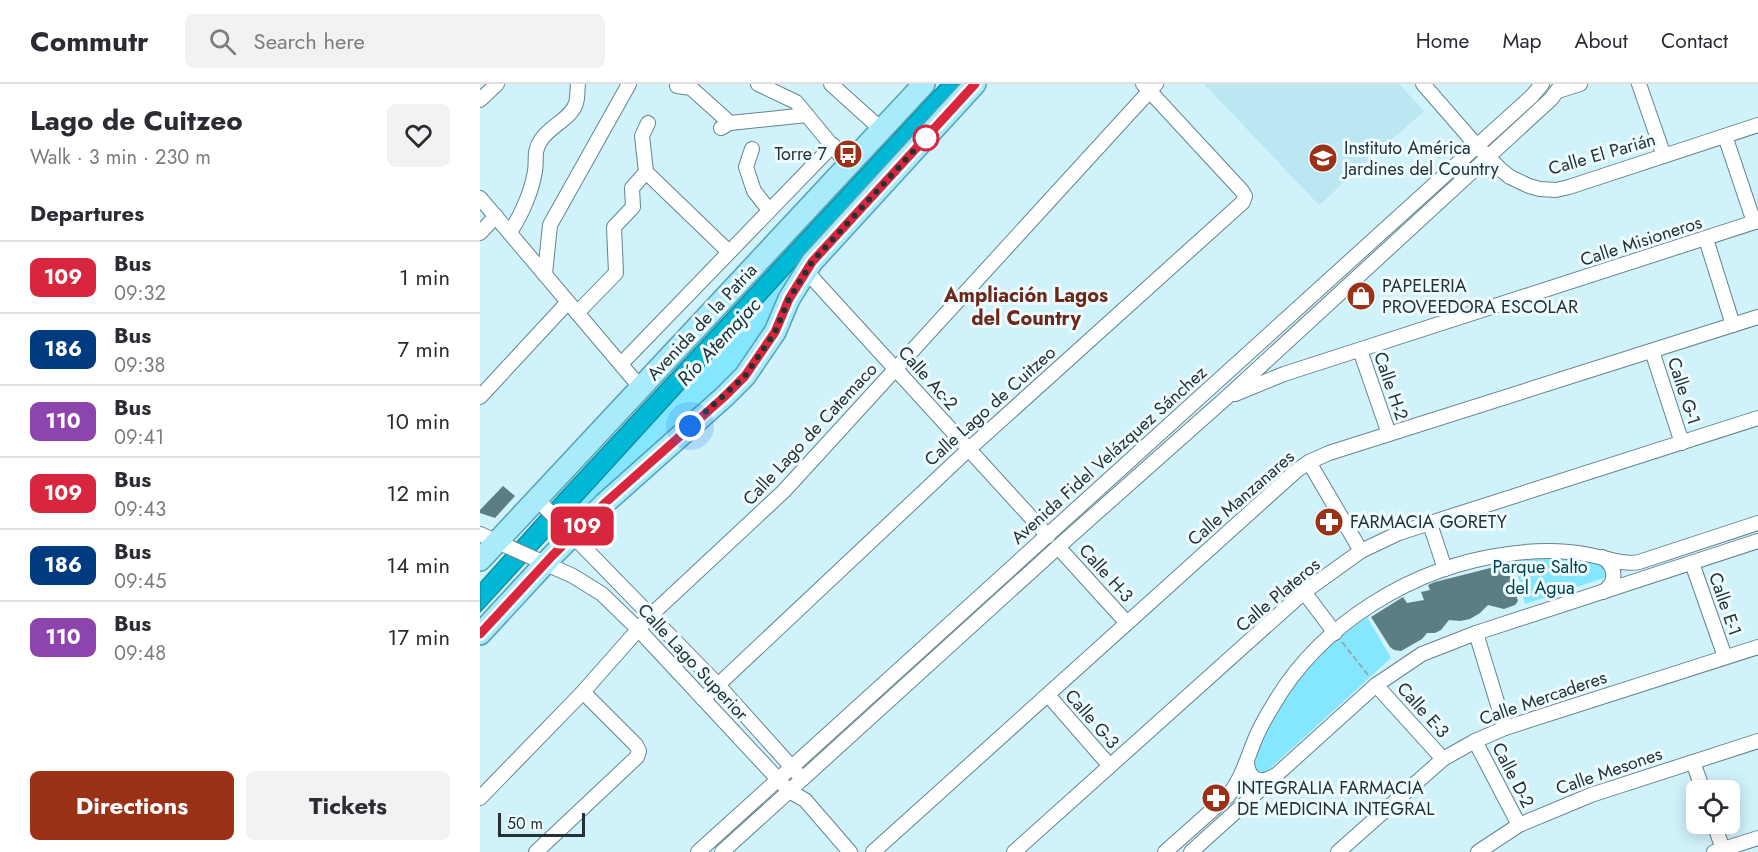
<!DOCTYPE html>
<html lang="en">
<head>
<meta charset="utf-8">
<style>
  :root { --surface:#fff; --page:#f2f2f3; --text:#2b2b33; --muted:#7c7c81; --line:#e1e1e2; --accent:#9b3218 }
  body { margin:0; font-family:Jost,sans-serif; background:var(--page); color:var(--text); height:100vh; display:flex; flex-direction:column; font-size:22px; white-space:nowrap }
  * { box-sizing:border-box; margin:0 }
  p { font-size:20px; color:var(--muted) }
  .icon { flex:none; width:33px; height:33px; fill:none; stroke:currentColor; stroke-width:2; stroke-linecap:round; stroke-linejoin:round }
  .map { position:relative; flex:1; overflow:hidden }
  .sheet { display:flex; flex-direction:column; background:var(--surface); width:480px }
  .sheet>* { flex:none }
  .badge { padding:0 12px; border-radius:9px; font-size:21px; line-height:39px }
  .fabs { position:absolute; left:1206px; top:696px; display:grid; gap:12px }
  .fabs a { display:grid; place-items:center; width:54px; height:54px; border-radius:9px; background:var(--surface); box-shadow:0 3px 15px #0003; font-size:30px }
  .scale { position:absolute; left:18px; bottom:15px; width:87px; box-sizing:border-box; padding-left:6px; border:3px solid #253235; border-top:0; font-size:16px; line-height:21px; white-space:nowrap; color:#253235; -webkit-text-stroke:4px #eefbff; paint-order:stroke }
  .you { position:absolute; width:30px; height:30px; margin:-15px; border:4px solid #fff; border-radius:50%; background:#1a73e8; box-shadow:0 0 0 9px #1a73e833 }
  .map>.badge { position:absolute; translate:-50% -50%; box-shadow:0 0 0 3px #fff }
  h2 { padding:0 30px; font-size:22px; line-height:54px }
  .round { display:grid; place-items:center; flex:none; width:63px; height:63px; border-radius:9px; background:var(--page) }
  .headline { display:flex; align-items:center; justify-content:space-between; height:102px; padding:0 30px }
  h1 { font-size:28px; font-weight:700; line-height:45px }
  .primary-button { display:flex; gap:12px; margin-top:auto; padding:12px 30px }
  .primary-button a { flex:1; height:69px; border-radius:9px; background:var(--accent); color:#fff; font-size:24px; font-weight:700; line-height:69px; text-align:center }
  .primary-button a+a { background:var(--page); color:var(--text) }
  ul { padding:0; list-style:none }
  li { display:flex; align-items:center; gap:18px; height:72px; padding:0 30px; border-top:2px solid var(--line) }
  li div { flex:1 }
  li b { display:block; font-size:22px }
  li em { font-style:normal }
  li .badge { min-width:66px; font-weight:700; text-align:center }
  header { display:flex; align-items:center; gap:36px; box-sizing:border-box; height:84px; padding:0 30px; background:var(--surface); border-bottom:2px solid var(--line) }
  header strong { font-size:28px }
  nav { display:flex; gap:33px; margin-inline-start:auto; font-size:21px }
  .search { width:420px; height:54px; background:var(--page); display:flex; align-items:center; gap:15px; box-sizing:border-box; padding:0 21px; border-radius:9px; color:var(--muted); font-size:22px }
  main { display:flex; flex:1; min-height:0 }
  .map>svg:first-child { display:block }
  .built { fill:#bbe7f2 }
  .green { fill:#85e7ff }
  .water { fill:#01b9d7; stroke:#0c90a6; stroke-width:1.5 }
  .building { fill:#5d7d84 }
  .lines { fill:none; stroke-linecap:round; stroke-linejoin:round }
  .street-casing { stroke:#65848c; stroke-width:16 }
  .primary-casing { stroke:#55a1b3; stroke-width:24 }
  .path { stroke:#8fa9b0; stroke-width:2; stroke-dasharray:6 3; stroke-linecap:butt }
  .street { stroke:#fff; stroke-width:14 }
  .primary { stroke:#a9ebfa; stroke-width:21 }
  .line-casing { stroke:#fff; stroke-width:14 }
  .line { stroke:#d7263d; stroke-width:9 }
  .walk { stroke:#253235; stroke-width:6; stroke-dasharray:0 10.8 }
  .stop-dot { fill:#fff; stroke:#d7263d; stroke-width:3 }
  .labels { text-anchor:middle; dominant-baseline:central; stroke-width:6; stroke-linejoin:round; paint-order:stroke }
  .poi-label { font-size:18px; fill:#253235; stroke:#eefbff; text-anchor:start }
  .street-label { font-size:18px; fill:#253235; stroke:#eefbff }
  .park-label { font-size:18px; fill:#00434f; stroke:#eefbff }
  .neighbourhood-label { font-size:20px; font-weight:bold; fill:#6c2919; stroke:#eefbff }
  .water-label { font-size:20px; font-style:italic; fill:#1b3238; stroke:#eefbff }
</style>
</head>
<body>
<header>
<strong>Commutr</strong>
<div class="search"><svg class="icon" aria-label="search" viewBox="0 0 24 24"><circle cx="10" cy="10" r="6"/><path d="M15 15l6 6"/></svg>Search here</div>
<nav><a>Home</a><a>Map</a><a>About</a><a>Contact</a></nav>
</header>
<main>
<section class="sheet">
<div class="headline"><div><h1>Lago de Cuitzeo</h1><p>Walk · 3 min · 230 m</p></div><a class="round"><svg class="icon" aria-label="heart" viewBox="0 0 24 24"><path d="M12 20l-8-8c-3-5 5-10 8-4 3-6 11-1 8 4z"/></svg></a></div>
<h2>Departures</h2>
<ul>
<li><span class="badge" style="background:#d7263d;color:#fff">109</span><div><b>Bus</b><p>09:32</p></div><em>1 min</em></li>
<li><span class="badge" style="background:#003b80;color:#fff">186</span><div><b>Bus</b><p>09:38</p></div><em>7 min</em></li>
<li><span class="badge" style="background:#8e44ad;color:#fff">110</span><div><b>Bus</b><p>09:41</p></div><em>10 min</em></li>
<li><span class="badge" style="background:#d7263d;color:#fff">109</span><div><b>Bus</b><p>09:43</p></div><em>12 min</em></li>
<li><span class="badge" style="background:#003b80;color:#fff">186</span><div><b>Bus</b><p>09:45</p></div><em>14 min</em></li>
<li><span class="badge" style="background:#8e44ad;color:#fff">110</span><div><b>Bus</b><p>09:48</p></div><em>17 min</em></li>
</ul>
<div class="primary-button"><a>Directions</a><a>Tickets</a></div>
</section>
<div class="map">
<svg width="1278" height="768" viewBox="0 0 1278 768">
  <rect width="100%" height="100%" fill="#d0f2fb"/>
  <path class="built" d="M724 0H919L944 27 839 121Z"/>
  <g class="green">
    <path d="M320 178 282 255 262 284 102 430 95 423Z"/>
    <path d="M1076 472 1122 476 1129 483 1127 493 1045 520 1034 475Z"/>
    <path d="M887 533 911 574 785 689 776 688 772 679C787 640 807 604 835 574 850 559 870 546 887 533Z"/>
  </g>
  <path class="water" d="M461 0H482L0 528V499L79 411Z"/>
  <g class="building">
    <path d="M23 402 35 412 15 434 0 429V426Z"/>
    <path d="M1026 480 1038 517 1035 521 1024 525 1008 521 1000 529 990 535 980 537 969 536 961 546 955 549H947L942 555 921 567 914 566 910 563 891 533 923 513 927 519 944 516 941 508 950 506 948 501 955 498Z"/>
  </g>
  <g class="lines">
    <g class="street-casing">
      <g id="street">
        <path d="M278 0 316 18 368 81"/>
        <path d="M351 0 402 46"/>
        <path d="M943 0 997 62 1020 85 1030 93 1049 102 1060 105 1076 106 1089 103 1278 41"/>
        <path d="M1159 0 1184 72"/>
        <path d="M197 2 211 4 250 39"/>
        <path d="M1078 7 1100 0"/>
        <path d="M0 16 17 0"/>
        <path d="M168 39 162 52 166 88 249 168"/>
        <path d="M241 44 250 39 327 31"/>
        <path d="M1245 52 1274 138"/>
        <path d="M272 65 266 83 274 107 289 126"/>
        <path d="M0 114 160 303"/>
        <path d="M30 148C41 132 52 107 55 87 57 75 53 68 61 56 70 42 92 34 96 19 98 13 97 6 98 0"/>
        <path d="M0 149 16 132"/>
        <path d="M1226 155 1253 241"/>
        <path d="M326 187 568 452"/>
        <path d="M65 190 70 141 149 0"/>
        <path d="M97 229 136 189 134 143 153 123 152 104 166 88"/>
        <path d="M880 266 909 350"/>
        <path d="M1172 267 1202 359"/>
        <path d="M141 280 353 61"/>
        <path d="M755 310 804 290 1278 137"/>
        <path d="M0 313 88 218"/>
        <path d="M829 378 881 467"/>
        <path d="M56 414 238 601 317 689"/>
        <path d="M950 440 965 485"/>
        <path d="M0 450 93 492 122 510 158 545 309 707 325 716 370 768"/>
        <path d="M578 463 647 539"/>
        <path d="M1122 473C1137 483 1137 498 1123 508"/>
        <path d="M1212 479 1245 573"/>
        <path d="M824 508 855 549"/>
        <path d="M996 549 1025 644"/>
        <path d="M896 601 963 675"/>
        <path d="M568 611 630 682"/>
        <path d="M223 615 489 365 763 118 765 112 762 107 663 0"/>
        <path d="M995 657 1039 741"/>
        <path d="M767 678C768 695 780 701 794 692"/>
        <path d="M1213 678 1223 706"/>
        <path d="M0 714 103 608 171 531 304 407 676 0"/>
        <path d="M1234 740 1243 765"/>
        <path d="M56 768 157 673 159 667 156 661 103 608"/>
        <path d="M218 768 1052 12 1062 0"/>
        <path d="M242 768 578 463 747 313 1071 15 1082 0"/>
        <path d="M393 768 816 387 829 378 849 369 1278 233"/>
        <path d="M534 768 824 508 881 467 919 449 1278 334"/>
        <path d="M685 768 748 712C760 697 765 681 772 663 777 649 784 636 792 623 840 539 934 482 1029 470 1055 466 1084 466 1110 471 1126 474 1143 481 1159 478L1278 439"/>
        <path d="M711 768 896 601 942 570 996 549 1278 457"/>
        <path d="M858 768 963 675 995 657 1025 644 1278 563"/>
        <path d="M998 768 1039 741 1111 711 1278 657"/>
        <path d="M1234 768 1278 754"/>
      </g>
    </g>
    <g class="primary-casing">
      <g id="primary">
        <path d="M0 476 444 0"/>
        <path d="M0 550 72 472 125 419 244 313 265 292 295 248 309 215 332 178 495 0"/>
      </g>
    </g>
    <path class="path" d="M862 558 888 591"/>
    <use href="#street" class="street"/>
    <use href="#primary" class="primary"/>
  </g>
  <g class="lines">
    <g class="line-casing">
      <path id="line" d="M0 550 72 472 125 419 244 313 265 292 295 248 309 215 332 178 495 0"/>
    </g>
    <use href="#line" class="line"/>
    <path class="walk" d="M210 342 265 292 295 248 309 215 332 178 451 48 446 54"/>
  </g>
  <defs>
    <g id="bus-disc" transform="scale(1.5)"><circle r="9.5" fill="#9b3218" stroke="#eefbff"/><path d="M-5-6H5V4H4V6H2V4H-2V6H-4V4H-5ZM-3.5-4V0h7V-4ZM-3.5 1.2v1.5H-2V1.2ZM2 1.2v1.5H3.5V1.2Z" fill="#fff"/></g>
    <g id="school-disc" transform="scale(1.5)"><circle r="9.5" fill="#9b3218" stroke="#eefbff"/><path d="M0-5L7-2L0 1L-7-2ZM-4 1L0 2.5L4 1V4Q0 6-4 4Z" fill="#fff"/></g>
    <g id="shop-disc" transform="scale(1.5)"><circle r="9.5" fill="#9b3218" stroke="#eefbff"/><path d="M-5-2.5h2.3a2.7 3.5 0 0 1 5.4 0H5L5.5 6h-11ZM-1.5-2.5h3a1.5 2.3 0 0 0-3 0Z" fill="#fff"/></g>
    <g id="pharmacy-disc" transform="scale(1.5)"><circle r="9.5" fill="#9b3218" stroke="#eefbff"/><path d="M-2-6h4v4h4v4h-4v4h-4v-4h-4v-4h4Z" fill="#fff"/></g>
  </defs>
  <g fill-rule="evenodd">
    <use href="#bus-disc" x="368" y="70"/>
    <use href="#school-disc" x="843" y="74"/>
    <use href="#shop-disc" x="881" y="212"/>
    <use href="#pharmacy-disc" x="849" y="438"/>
    <use href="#pharmacy-disc" x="736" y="714"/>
  </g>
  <circle class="stop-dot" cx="446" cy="54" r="12"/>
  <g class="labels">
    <g class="poi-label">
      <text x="864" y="64">Instituto América<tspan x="864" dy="21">Jardines del Country</tspan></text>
      <text x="347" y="70" text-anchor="end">Torre 7</text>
      <text x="902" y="202">PAPELERIA<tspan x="902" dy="21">PROVEEDORA ESCOLAR</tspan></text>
      <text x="870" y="438">FARMACIA GORETY</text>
      <text x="757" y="704">INTEGRALIA FARMACIA<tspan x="757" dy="21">DE MEDICINA INTEGRAL</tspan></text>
    </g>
    <g class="street-label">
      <text transform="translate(1122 70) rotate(-16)">Calle El Parián</text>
      <text transform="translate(1161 157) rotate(-18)">Calle Misioneros</text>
      <text transform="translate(222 238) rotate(-47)">Avenida de la Patria</text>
      <text transform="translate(448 294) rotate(48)">Calle Ac-2</text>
      <text transform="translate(911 302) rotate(71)">Calle H-2</text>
      <text transform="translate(1204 307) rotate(72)">Calle G-1</text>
      <text transform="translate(510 322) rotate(-42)">Calle Lago de Cuitzeo</text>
      <text transform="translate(330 350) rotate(-47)">Calle Lago de Catemaco</text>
      <text transform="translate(629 371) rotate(-42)">Avenida Fidel Velázquez Sánchez</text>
      <text transform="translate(761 414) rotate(-41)">Calle Manzanares</text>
      <text transform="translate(626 489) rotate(48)">Calle H-3</text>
      <text transform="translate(798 511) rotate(-40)">Calle Plateros</text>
      <text transform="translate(1245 520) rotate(71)">Calle E-1</text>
      <text transform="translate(213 578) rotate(47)">Calle Lago Superior</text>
      <text transform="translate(1063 614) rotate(-19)">Calle Mercaderes</text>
      <text transform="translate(943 626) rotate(48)">Calle E-3</text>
      <text transform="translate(612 635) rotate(49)">Calle G-3</text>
      <text transform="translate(1129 687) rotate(-19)">Calle Mesones</text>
      <text transform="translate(1033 691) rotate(63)">Calle D-2</text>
    </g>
    <g class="park-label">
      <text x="1060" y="483">Parque Salto<tspan x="1060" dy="21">del Agua</tspan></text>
    </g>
    <g class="neighbourhood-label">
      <text x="546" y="211">Ampliación Lagos<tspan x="546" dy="23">del Country</tspan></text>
    </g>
    <g class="water-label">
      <text transform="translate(239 258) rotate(-47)">Río Atemajac</text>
    </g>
  </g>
</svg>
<div class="fabs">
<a><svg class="icon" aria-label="locate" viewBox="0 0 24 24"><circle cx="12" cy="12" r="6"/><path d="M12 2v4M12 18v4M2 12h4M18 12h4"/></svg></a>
</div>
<div class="scale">50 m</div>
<div class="you" style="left:210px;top:342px"></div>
<b class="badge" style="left:102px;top:442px;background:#d7263d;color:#fff">109</b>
</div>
</main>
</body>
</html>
